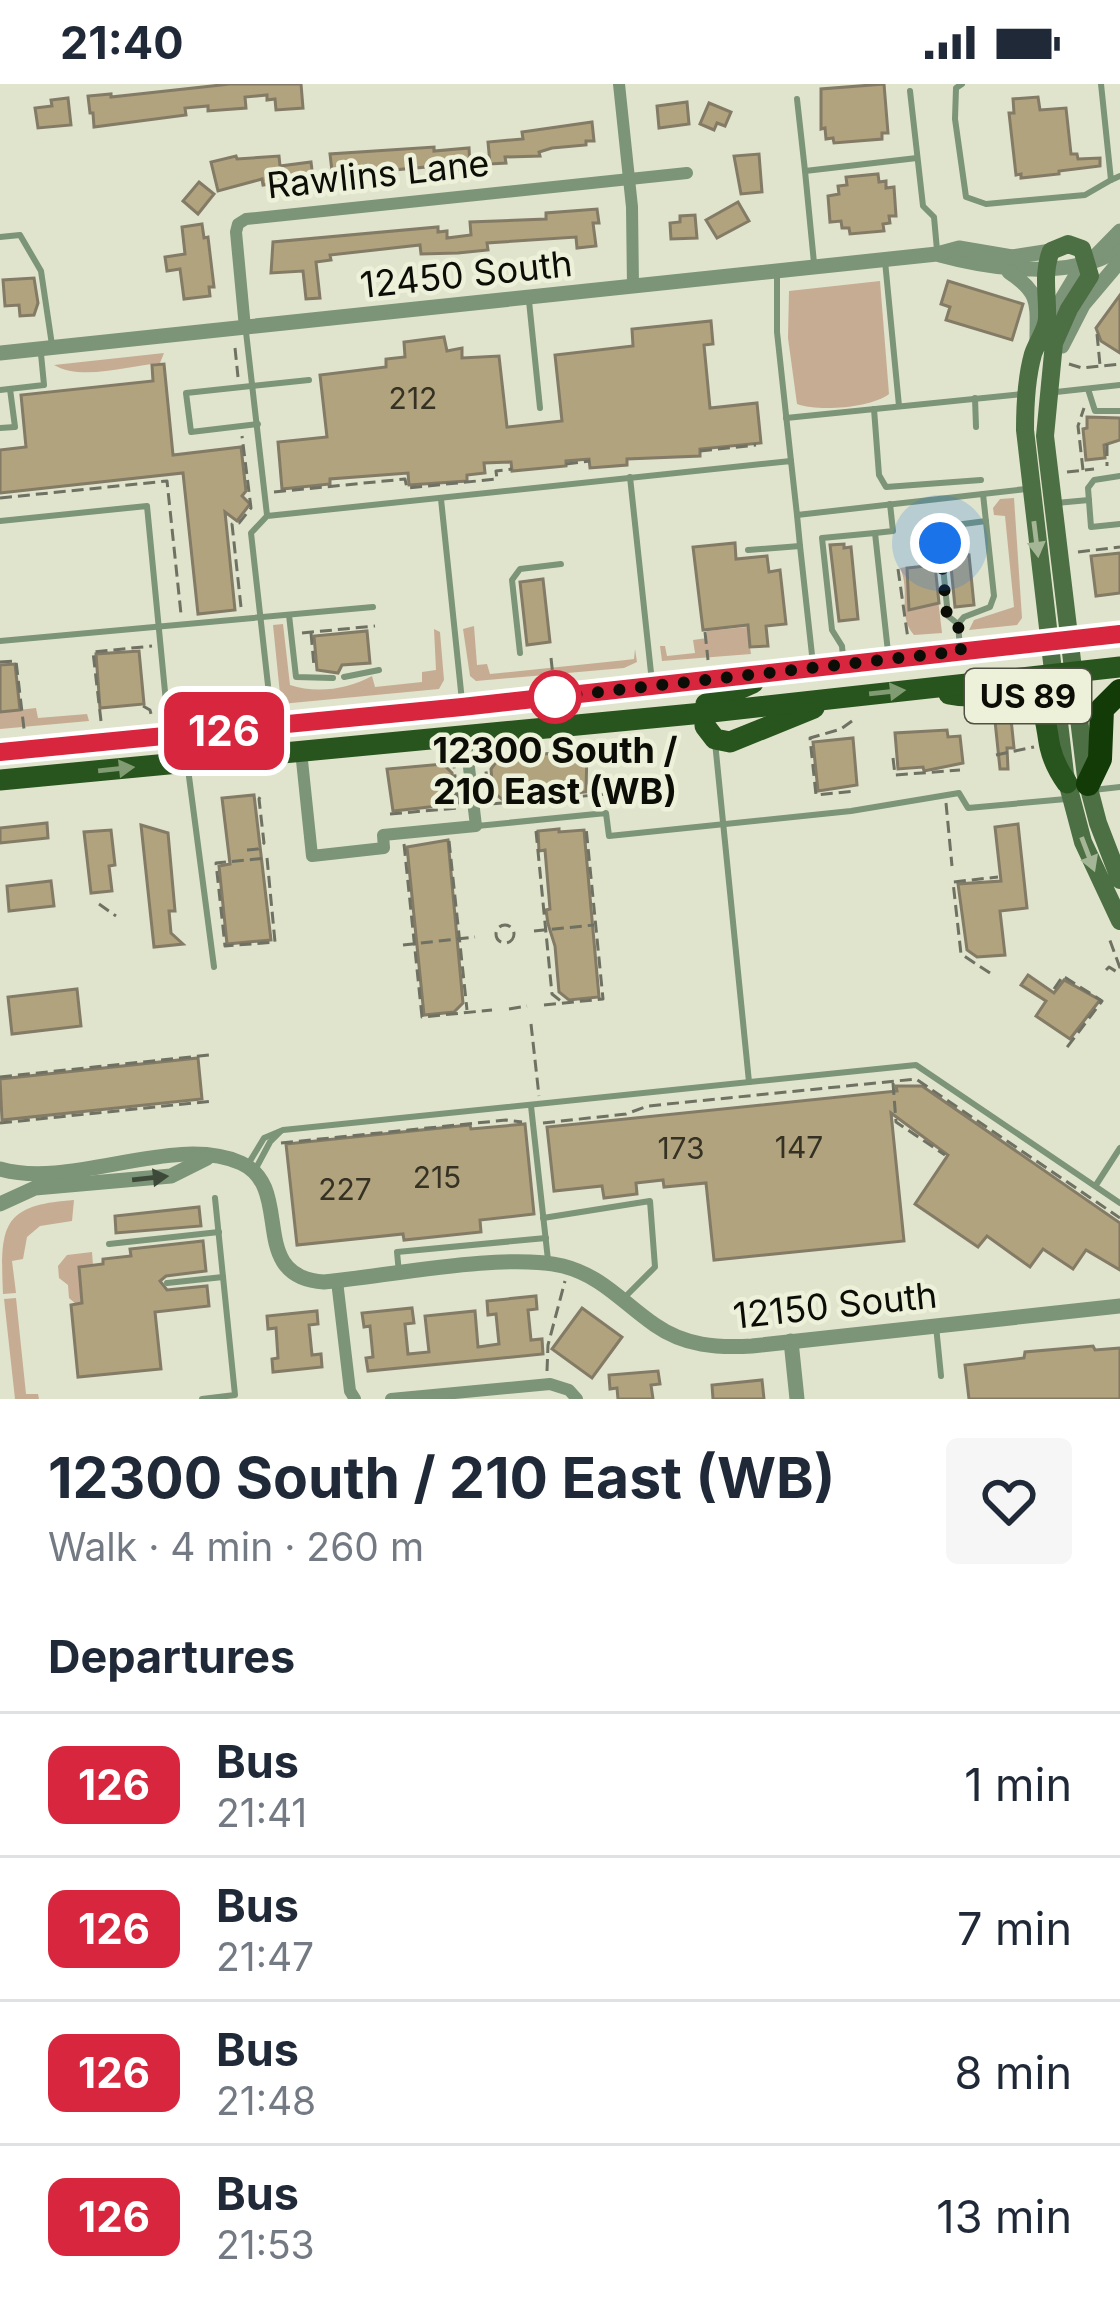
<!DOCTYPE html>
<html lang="en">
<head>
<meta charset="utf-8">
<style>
  :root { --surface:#fff; --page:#f6f6f7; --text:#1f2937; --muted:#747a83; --line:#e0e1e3 }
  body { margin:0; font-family:Inter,sans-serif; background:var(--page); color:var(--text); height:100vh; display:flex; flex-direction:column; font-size:45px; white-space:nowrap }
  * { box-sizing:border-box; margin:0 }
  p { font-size:39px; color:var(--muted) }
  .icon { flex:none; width:66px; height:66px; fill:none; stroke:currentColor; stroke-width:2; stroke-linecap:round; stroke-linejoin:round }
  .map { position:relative; height:1315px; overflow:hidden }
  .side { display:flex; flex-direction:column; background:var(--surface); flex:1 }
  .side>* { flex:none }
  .badge { padding:0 24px; border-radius:18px; font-size:42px; line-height:78px }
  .you { position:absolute; width:60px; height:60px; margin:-30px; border:9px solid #fff; border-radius:50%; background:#1a73e8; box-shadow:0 0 0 18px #1a73e833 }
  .map>.badge { position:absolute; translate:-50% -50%; box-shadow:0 0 0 6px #fff }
  h2 { padding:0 48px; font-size:45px; line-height:108px }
  .round { display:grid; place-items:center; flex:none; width:126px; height:126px; border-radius:12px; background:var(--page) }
  .summary { display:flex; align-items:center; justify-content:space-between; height:204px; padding:0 48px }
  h1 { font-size:57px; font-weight:700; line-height:90px }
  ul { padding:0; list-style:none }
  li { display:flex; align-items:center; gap:36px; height:144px; padding:0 48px; border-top:3px solid var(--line) }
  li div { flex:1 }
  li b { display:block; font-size:45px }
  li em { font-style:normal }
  li .badge { min-width:132px; font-weight:700; text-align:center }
  .status { display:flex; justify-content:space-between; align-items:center; height:84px; padding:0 60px; background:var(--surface); direction:ltr }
  .status svg { height:33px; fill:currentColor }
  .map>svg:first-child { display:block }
  .green { fill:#c7ac94 }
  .building { fill:#b1a37e; stroke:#837b66; stroke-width:3 }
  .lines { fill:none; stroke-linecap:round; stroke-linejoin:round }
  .path { stroke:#6f7162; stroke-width:3; stroke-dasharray:12 6; stroke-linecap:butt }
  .service { stroke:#7c9477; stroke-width:6 }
  .minor { stroke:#7c9477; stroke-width:12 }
  .tertiary { stroke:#7c9477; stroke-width:15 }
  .secondary { stroke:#4c6f44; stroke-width:18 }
  .primary { stroke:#28541e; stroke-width:21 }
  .motorway { stroke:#123b07; stroke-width:24 }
  .oneway { fill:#a5b696 }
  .oneway2 { fill:#819b72 }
  .oneway3 { fill:#3e4a39 }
  .line-casing { stroke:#fff; stroke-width:27 }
  .line { stroke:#d7263d; stroke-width:18 }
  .walk { stroke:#0c0d06; stroke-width:12; stroke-dasharray:0 21.6 }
  .stop-dot { fill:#fff; stroke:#d7263d; stroke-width:6 }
  .labels { text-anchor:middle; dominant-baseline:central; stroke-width:9; stroke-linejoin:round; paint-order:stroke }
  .number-label { font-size:30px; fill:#353224 }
  .shield { fill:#edf1d9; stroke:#505145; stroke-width:3 }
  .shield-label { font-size:33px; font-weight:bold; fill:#0c0d06 }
  .street-label { font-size:36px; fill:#0c0d06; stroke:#edf1d9 }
  .stop-label { font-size:36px; font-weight:bold; fill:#0c0d06; stroke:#edf1d9 }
</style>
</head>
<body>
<div class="status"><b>21:40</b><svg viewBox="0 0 49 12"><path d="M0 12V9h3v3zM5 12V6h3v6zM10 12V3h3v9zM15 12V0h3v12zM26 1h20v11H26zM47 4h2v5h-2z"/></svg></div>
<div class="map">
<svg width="1120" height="1315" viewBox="0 0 1120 1315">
  <rect width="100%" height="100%" fill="#e0e4cc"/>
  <g class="green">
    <path d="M880 197 889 310C871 324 818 328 797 320L788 254 789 207Z"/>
    <path d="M164 269 160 279C129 282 81 297 54 281Z"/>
    <path d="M1014 414 1022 534 1017 541 969 546 974 536 1014 523 1005 432 994 431 993 424 1000 415Z"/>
    <path d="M934 481 942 549 914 551C897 532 911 507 900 484L906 483 908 525 936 521Z"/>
    <path d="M283 540 290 601C317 610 348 605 372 592L375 603 422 598V588L436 586 434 545 440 548 444 596 439 605 281 620 273 541Z"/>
    <path d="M474 542 477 581 487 580 490 590 626 576 634 575 635 565 637 578 624 584 476 597 470 592 463 545Z"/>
    <path d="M747 543 751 570 662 577 660 562H665L667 572 695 569 693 556 707 554V547Z"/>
    <path d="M36 624 38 634 87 630 89 637 0 645V628Z"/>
    <path d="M74 1116 72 1137 40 1142 27 1153 23 1175 12 1177 16 1209 3 1210C0 1141 2 1121 74 1116Z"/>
    <path d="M92 1168 93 1181 79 1183 82 1219 76 1220 69 1214 68 1201 59 1194 58 1182 67 1171Z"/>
    <path d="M16 1214 26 1310H38L39 1315H15L4 1215Z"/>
  </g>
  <g class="building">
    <path d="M230 0H301L303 24 276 26 275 15 267 16V11L245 13 246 24 208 27V22L185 24 186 31 94 43 93 29H90L88 12 111 10V13Z"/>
    <path d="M884 0 888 49H882V55L834 59 833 54 826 55 825 44 821 45V5Z"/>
    <path d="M1038 13 1040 26 1066 24 1071 70H1077L1078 75 1100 74V82L1059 87V90L1021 94V90L1016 91 1009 29H1014L1013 15Z"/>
    <path d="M68 14 71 41 38 44 35 24 52 22 51 16Z"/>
    <path d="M687 18 689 40 659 44 657 22Z"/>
    <path d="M709 19 731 28 725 42 717 39 714 46 700 40Z"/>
    <path d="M592 38 594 57H586V61L552 64 539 68 540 72 505 73 506 79 490 80 488 58 523 55 522 48Z"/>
    <path d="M434 63V67L469 64 470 84 460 85V80L371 88V84L348 86 349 94 333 96 330 70Z"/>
    <path d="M759 70 762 108 741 110 734 72Z"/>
    <path d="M236 72 237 75 279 72 280 82 311 78 313 94 263 101 262 95 218 107 211 78Z"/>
    <path d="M878 90 879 98 886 97V104L894 103 896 132H889L890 139 883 140 884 147 850 150 849 144H842L841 137 830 138 828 112 839 110 838 102 847 101 846 93Z"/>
    <path d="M199 98 214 110 198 130 183 117Z"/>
    <path d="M738 118 749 137 717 154 706 136Z"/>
    <path d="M597 125 599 139H593L596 162 577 164 576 153 487 159 488 166 458 169 421 170 420 161 330 171 331 176 316 178 320 214 306 215 303 187 271 189 273 158 438 143V148L447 147V154L471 151 470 138 546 135V129Z"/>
    <path d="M695 131 697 154 671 155 670 139 680 138V132Z"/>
    <path d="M202 140 204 154 208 153 214 203H209L210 212 184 215 180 185 167 187 165 173 185 170 182 143Z"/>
    <path d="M34 194 38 219 34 231 20 232 19 221 5 222 3 196Z"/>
    <path d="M948 197 1023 220 1012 256 946 236 950 223 941 220Z"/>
    <path d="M1120 211V269L1101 257 1096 244Z"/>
    <path d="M711 237 713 260 704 261 710 324 757 319 761 359 700 365V372L627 375V381L590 384 589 375 566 377V382L512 387 511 378 484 379 485 389 467 391V397L409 401 408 389 330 395V400L282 405 278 358 327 353 320 291 386 283V275L405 273 404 258 444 253 447 267 462 264V274L499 272 507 343 562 337 555 271 633 262 632 245Z"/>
    <path d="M164 280 173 371 241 363 246 407 242 412 250 420 237 437 225 428 235 526 198 530 183 389 0 409V366L26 363 21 311 153 297 152 281Z"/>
    <path d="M1087 333 1120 334V356L1104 361 1105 374 1086 376 1083 345 1087 344Z"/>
    <path d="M735 459 736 475 767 472 769 488 780 486 786 540 766 542 768 562 750 563 748 541 703 546 693 463Z"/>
    <path d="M844 460V464L851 463 858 535 839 537 830 461Z"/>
    <path d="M1120 469V509L1096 512 1091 472Z"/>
    <path d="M969 471 974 521 955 523 950 473Z"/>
    <path d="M935 481 939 519 909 526 907 484Z"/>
    <path d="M543 495 550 558 527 561 520 498Z"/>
    <path d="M367 547 370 579 342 581 338 589 317 586 314 552Z"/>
    <path d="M139 567 144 620 100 624 96 570Z"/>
    <path d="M15 580 20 626 0 628V581Z"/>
    <path d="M1011 635 1014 664H1007L1008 685H1000L995 637Z"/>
    <path d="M947 646 948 653 960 652 963 679 924 687 923 683 898 685 895 649Z"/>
    <path d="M853 654 857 701 818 707 813 658Z"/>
    <path d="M587 666 586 708 503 716 493 708 491 685 499 674Z"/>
    <path d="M443 680 452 689 455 712 447 721 393 727 387 685Z"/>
    <path d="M254 711 271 856 227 860 219 782 230 780 222 714Z"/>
    <path d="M47 739 48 754 0 759V744Z"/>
    <path d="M1018 740 1027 824 1000 827 1005 871 977 873 967 866 958 800 1001 797 995 743Z"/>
    <path d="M141 741 168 749 175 827H169L171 849 183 860 154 863Z"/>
    <path d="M559 745V748L584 746 599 913 569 916 559 908 555 862 548 840 546 826 550 825 545 766 539 767 538 747Z"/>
    <path d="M111 746 115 781 109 782 112 807 91 809 84 748Z"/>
    <path d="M448 756 463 919 454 928 424 931 407 763Z"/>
    <path d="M51 797 54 822 9 827 7 802Z"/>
    <path d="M1028 891 1054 909 1064 896 1100 916 1070 955 1036 932 1046 917 1021 901Z"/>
    <path d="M77 905 81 942 12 950 8 913Z"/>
    <path d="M198 974 202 1015 2 1036 0 995Z"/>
    <path d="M896 1002H922L1120 1139V1186L1086 1166 1073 1185 1043 1165 1030 1183 987 1152 978 1163 915 1120 948 1071 891 1029 904 1157 714 1176 706 1099 664 1103 663 1096 636 1099 637 1110 604 1114 602 1102 554 1107 547 1043 897 1007Z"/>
    <path d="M525 1040 534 1130 480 1136 481 1148 404 1156 403 1150 297 1161 286 1060 470 1041 471 1045Z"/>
    <path d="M199 1123 201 1142 116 1149 115 1132Z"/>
    <path d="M203 1157 206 1187 166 1192 160 1197 167 1206 207 1202 209 1222 155 1228 161 1285 78 1293 71 1221 82 1219 79 1183 103 1180V1175L131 1172 130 1165Z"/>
    <path d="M536 1212 537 1225 528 1226 531 1256 542 1255 543 1270 368 1287 366 1274 373 1273 370 1242 364 1243 362 1229 412 1224 414 1239 405 1240 408 1270 429 1268 425 1232 475 1227 478 1263 499 1260 496 1230 488 1231 487 1217Z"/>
    <path d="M582 1224 622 1253 592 1294 552 1265Z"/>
    <path d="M317 1227 318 1240 309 1241 312 1271 321 1270 322 1283 273 1288 272 1275 278 1274 276 1244 268 1245 267 1232Z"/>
    <path d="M1093 1262 1095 1266 1120 1264V1315H969L965 1281 1024 1274 1025 1268Z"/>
    <path d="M658 1287 660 1300 651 1301 653 1315H618L617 1304 610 1305 609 1291Z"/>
    <path d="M762 1296 764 1315H713L712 1301Z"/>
  </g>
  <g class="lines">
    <g class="path">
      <path d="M1097 250 1100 281"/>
      <path d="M235 264 238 293"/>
      <path d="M1069 280 1082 284 1120 280"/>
      <path d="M1107 360V382"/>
      <path d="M700 367 756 361"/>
      <path d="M566 380 590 377"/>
      <path d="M1083 386 1078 342 1084 324"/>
      <path d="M1067 388 1094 385"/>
      <path d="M274 408 405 395 407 404 497 395 496 387 512 385"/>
      <path d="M0 414 167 397 181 530"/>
      <path d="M1078 468 1120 463"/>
      <path d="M898 485 908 555"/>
      <path d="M241 523 232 440 239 439 251 424 242 352"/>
      <path d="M705 548 708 576"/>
      <path d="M302 549 375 542"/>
      <path d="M311 549 314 582"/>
      <path d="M551 574 553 592"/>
      <path d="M0 578 16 577 24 645"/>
      <path d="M245 613 246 626"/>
      <path d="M143 622 150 626 152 634"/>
      <path d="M101 637 93 568 152 562"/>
      <path d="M852 637 841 645 810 654 816 711 856 707"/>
      <path d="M488 670 485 680 490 720 608 710"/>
      <path d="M996 671 1034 663"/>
      <path d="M893 674 895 691 960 686"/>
      <path d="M946 719 952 782"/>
      <path d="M390 730 458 724 454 682 448 672"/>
      <path d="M536 747 552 910 562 918"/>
      <path d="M449 757 467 926"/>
      <path d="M404 760 422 933 492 926"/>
      <path d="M247 766 258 765 264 759 259 715 262 710"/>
      <path d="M267 774 275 858 225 862 216 779Z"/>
      <path d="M99 820 116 832"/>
      <circle cx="505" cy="850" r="9"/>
      <path d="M534 847 594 841"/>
      <path d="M403 861 475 853"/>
      <path d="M1106 886 1109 883 1117 888 1120 884 1108 851"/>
      <path d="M990 889 961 870 953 798 998 793"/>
      <path d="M1054 905 1063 892 1102 917 1065 966"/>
      <path d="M544 921 603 915 586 743"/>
      <path d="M509 925 527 922"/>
      <path d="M531 940 539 1012"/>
      <path d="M0 993 209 971"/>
      <path d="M893 999 896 1038 945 1071"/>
      <path d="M0 1039 213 1017"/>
      <path d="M543 1039 626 1030 648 1022 916 995 1120 1134"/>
      <path d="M281 1059 506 1036 522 1038"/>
      <path d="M547 1287 548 1261 565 1197"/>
    </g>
    <g class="service">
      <path d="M962 0 956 4 955 35 966 113 986 120 1085 111 1111 96"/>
      <path d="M1101 0 1111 96 1120 92"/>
      <path d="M910 7 923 122 934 133 937 166"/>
      <path d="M797 15 805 87"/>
      <path d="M0 153 20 151 41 187 52 261"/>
      <path d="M885 177 899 322"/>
      <path d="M814 179 805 87 917 74"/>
      <path d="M777 189V248L791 377"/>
      <path d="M529 217 540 324"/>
      <path d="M246 248 267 431"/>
      <path d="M1088 305 1095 327H1120"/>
      <path d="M0 306 44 301 41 270"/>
      <path d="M1056 308 1120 301"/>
      <path d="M975 314 976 343"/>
      <path d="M874 325 879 391 886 403 981 396"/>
      <path d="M786 334 1022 310"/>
      <path d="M258 340 191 348 186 309 309 296"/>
      <path d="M0 344 15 343 10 305"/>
      <path d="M1120 392 1094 396 1088 404 1091 443 1120 440"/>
      <path d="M630 393 652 598"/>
      <path d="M441 415 462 617"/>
      <path d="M1056 419 1089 416"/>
      <path d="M797 431 800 462"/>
      <path d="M0 437 147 422 169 649"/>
      <path d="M748 466 800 462 813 580"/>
      <path d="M289 531 296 593 333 594"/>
      <path d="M958 540 948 532 940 453 948 442 986 437"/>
      <path d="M0 557 373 523"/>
      <path d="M960 564 958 540 964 533 990 523 994 512 983 410"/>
      <path d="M888 568 875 449 893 447 890 420"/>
      <path d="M520 569 512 496 520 485 561 480"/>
      <path d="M843 573 842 562 832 546 822 454 875 449"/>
      <path d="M344 593 379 586"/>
      <path d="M272 637 251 449 267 432 791 377 797 431 1026 405"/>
      <path d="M715 658 749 998"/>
      <path d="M189 672 195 664 230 656"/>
      <path d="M188 685 214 883"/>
      <path d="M1093 706 1120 703"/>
      <path d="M477 742 606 729 609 752 851 727 959 709 968 724 1066 715"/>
      <path d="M531 1022 548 1176"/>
      <path d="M247 1082 264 1054 283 1046 916 981 1120 1119"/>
      <path d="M255 1086 270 1058 280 1048"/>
      <path d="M1096 1101 1120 1064"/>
      <path d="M543 1134 650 1117 655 1183 624 1214"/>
      <path d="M109 1160 219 1148"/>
      <path d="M399 1189 397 1168 546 1154"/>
      <path d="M167 1199 223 1193"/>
      <path d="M936 1242 941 1292"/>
      <path d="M202 1315 235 1311 215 1114"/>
    </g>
    <g class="minor">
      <path d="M619 0 632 123 633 203"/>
      <path d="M245 244 236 148 238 140 246 135 687 89"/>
      <path d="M301 667 312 772 384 764 383 751 476 742 465 650"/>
      <path d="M337 1197 350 1307 355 1315"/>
      <path d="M391 1315 550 1300 569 1306 577 1315"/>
    </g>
    <g class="tertiary">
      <path d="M940 171C991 185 1075 197 1120 164"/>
      <path d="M1009 188C1041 209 1037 220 1037 256"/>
      <path d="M1048 238 1075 193 1120 147"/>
      <path d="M1062 262 1083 221 1120 177"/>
      <path d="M0 269 937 170 959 164 1012 173 1051 167"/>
      <path d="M0 1085C72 1106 174 1049 241 1079 296 1104 245 1193 324 1198 388 1192 504 1168 563 1182 602 1192 623 1219 655 1241 685 1262 717 1264 752 1262L1120 1222"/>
      <path d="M0 1120 35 1104 171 1092 207 1074"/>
      <path d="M791 1257 797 1315"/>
    </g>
    <path class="secondary" d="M1120 796 1098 739 1086 693 1045 352 1054 259 1069 225 1090 192 1082 165 1068 160 1051 167C1042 190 1048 211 1047 234 1047 245 1037 258 1033 270 1026 295 1025 320 1025 346L1065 690 1083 758 1120 837"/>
    <g class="primary">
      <path d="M753 599 706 620 705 642 715 655 730 658 814 624"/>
      <path d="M949 610C973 615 994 609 1018 610 1048 612 1045 641 1050 663 1053 676 1059 688 1067 699"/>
      <path d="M0 668 462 623 1120 550"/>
      <path d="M0 696 703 629 1120 583"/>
    </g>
    <path class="motorway" d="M1088 700 1100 675 1102 625 1120 607"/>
  </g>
  <defs><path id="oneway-solid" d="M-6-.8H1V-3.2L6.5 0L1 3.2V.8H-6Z" transform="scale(3)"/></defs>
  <g class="oneway">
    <use href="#oneway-solid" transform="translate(1036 455) rotate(83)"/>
    <use href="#oneway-solid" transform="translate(1088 770) rotate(69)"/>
  </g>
  <g class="oneway2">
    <use href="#oneway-solid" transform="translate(887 608) rotate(-6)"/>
    <use href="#oneway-solid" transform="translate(116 685) rotate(-6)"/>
  </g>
  <use class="oneway3" href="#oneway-solid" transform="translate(150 1094) rotate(-6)"/>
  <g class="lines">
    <g class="line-casing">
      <path id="line" d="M0 668 462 623 1120 550"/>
    </g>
    <use href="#line" class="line"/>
    <path class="walk" d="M555 613 961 567 958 540 947 532 940 459"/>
  </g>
  <circle class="stop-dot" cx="555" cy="613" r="24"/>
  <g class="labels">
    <g class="number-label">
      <text x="413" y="314">212</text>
      <text x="799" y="1063">147</text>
      <text x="681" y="1064">173</text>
      <text x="437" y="1093">215</text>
      <text x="345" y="1105">227</text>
    </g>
    <rect class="shield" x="965" y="585" width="126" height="54" rx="9"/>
    <g class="shield-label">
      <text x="1028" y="612">US 89</text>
    </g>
    <g class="street-label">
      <text transform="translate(378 90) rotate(-6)">Rawlins Lane</text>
      <text transform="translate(466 190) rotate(-6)">12450 South</text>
      <text transform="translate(835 1221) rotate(-6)">12150 South</text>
    </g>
    <g class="stop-label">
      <text x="555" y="666">12300 South /<tspan x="555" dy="41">210 East (WB)</tspan></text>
    </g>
  </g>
</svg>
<div class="you" style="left:940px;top:459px"></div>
<b class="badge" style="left:224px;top:647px;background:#d7263d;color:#fff">126</b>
</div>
<section class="side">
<div class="summary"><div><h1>12300 South / 210 East (WB)</h1><p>Walk · 4 min · 260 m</p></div><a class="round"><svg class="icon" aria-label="heart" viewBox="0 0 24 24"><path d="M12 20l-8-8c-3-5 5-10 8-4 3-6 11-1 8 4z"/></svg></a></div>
<h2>Departures</h2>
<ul>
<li><span class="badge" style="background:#d7263d;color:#fff">126</span><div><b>Bus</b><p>21:41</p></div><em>1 min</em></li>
<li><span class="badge" style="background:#d7263d;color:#fff">126</span><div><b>Bus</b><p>21:47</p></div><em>7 min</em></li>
<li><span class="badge" style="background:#d7263d;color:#fff">126</span><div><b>Bus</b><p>21:48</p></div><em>8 min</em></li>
<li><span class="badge" style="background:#d7263d;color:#fff">126</span><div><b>Bus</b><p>21:53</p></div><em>13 min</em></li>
</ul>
</section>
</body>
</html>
